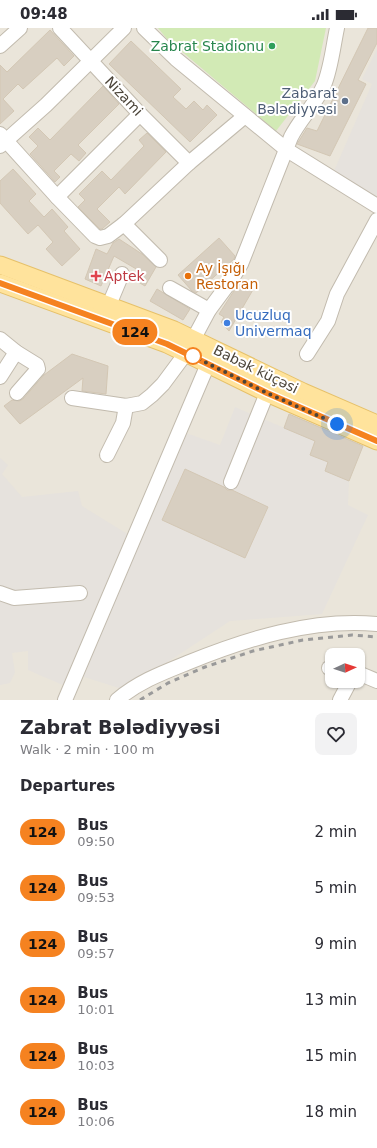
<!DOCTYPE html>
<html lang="en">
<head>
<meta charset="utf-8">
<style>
  :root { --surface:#fff; --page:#f2f2f3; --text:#2b2b33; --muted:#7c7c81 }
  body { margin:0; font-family:"DejaVu Sans",sans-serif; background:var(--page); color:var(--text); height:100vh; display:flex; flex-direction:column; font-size:15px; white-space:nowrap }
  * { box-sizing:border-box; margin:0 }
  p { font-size:13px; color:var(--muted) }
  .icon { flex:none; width:22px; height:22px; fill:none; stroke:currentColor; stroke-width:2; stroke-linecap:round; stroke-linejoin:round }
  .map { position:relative; height:672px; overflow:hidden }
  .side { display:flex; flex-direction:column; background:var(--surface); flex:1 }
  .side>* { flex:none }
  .badge { padding:0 8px; border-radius:13px; font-size:14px; line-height:26px }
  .needle { width:26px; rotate:87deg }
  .controls { position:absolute; left:325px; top:620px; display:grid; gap:8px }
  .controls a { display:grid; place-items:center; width:40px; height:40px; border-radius:8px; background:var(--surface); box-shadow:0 1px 3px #0004; font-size:20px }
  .you { position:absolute; width:20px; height:20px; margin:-10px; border:3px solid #fff; border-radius:50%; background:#1a73e8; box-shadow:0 0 0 6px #1a73e833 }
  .map>.badge { position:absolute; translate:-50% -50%; box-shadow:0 0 0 2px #fff }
  h2 { padding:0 20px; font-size:15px; line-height:36px }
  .round { display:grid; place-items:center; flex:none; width:42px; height:42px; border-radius:8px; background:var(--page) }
  .overview { display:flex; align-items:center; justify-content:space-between; height:68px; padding:0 20px }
  h1 { font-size:19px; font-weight:700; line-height:30px }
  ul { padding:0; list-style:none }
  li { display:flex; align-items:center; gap:12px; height:56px; padding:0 20px }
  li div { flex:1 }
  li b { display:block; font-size:15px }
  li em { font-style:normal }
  li .badge { min-width:44px; font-weight:700; text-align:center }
  .status { display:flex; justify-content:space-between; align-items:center; height:28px; padding:0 20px; background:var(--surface); direction:ltr }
  .status svg { height:11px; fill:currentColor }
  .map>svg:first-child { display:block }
  .residential { fill:#eae5da; fill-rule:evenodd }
  .industrial { fill:#e6e2dd }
  .pitch { fill:#d2eab5 }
  .building { fill:#d8cfc1; stroke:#d3c7b4 }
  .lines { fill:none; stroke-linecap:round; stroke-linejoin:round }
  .minor-casing { stroke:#c2bbae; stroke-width:16 }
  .major-casing { stroke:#e6c16a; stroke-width:19 }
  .minor { stroke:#fff; stroke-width:14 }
  .major { stroke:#ffe39c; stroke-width:17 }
  .rail { stroke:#9a9a9a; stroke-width:3; stroke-dasharray:5 5; stroke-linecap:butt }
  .line-casing { stroke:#fff; stroke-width:9 }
  .line { stroke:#f58220; stroke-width:6 }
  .walk { stroke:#4b4439; stroke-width:4; stroke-dasharray:0 7.2 }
  .leisure-dot { fill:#2e9e5b; stroke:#fff; stroke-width:1.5 }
  .service-dot { fill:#5c6f8a; stroke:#fff; stroke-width:1.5 }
  .health-dot { fill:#e0444e; stroke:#fff; stroke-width:1.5 }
  .food-dot { fill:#e8710a; stroke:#fff; stroke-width:1.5 }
  .shop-dot { fill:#3f7fe0; stroke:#fff; stroke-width:1.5 }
  .stop-dot { fill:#fff; stroke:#f58220; stroke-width:2 }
  .labels { text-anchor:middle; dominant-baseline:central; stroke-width:4; stroke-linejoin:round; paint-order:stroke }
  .leisure-label { font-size:14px; fill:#27864d; stroke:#fff; text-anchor:end }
  .service-label { font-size:14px; fill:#4e5e75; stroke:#fff; text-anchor:end }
  .street-label { font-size:14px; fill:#4b4439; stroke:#fff }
  .food-label { font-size:14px; fill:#c56008; stroke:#fff; text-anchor:start }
  .health-label { font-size:14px; fill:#be3a42; stroke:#fff; text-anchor:start }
  .shop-label { font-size:14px; fill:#366cbe; stroke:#fff; text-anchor:start }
</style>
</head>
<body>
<div class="status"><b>09:48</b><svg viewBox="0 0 49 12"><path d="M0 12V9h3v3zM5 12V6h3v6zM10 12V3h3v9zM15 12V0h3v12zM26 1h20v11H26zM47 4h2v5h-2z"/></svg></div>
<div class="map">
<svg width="377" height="672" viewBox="0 0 377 672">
  <rect width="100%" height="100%" fill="#f6f3ec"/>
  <path class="residential" d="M0 0H377V672H0ZM332 627H358V653H332Z"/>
  <g class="industrial">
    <path d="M377 21V172L334 143 372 56 362 51Z"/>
    <path d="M235 379 315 413 310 427 328 434 325 443 349 453 348 477 368 487 322 586 230 593 125 662 78 647 186 405 220 417Z"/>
    <path d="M0 430 8 437 2 446 22 469 78 463 82 478 129 507 65 658 28 642V623L12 625 15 644 10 655 0 657Z"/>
  </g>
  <path class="pitch" d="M158 0H326L315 53 276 103 167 11Z"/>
  <g class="building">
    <path d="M368 0H377V15L358 52 366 56 330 128 297 116 307 100 317 103Z"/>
    <path d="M50 2 74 28 64 38 57 30 23 61 18 56 3 71 14 83 0 96V37L7 44Z"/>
    <path d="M131 13 181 61 173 69 186 81 194 73 203 82 207 77 217 87 190 114 109 36Z"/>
    <path d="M103 58 119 76 78 117 86 125 79 133 71 126 54 143 60 149 55 154 30 126 38 118 29 109 38 100 50 112Z"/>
    <path d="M147 105 166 124 125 166 119 159 97 181 110 194 102 201H100L78 179 85 172 79 166 102 143 111 152 144 118 139 112Z"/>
    <path d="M13 141 36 166 29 173 44 189 52 181 68 199 64 203 80 221 62 238 46 221 53 214 38 197 28 206 0 175V153Z"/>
    <path d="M219 210 235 228 234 231 196 265 192 263 178 247Z"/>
    <path d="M119 211 142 226 156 239 145 258 133 251 138 242 114 228 101 258 85 251 96 221 107 226 113 215Z"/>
    <path d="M241 252 254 260 229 303 221 294 224 289 219 286Z"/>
    <path d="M157 261 190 281 183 292 150 273Z"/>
    <path d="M72 326 108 338 106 366 82 363 83 350 20 396 4 378 12 372 19 373 23 371 44 347Z"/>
    <path d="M289 386 363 418 349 453 325 443 328 434 310 427 315 413 284 400Z"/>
    <path d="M185 441 224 459 227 462H232L268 479 245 530 162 492Z"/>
  </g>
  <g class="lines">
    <g class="minor-casing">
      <g id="minor">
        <path d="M60 0 140 86 189 135"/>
        <path d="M144 0 176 31 287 122 377 178"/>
        <path d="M0 18 20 0"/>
        <path d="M0 106 57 169 95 208 100 210 108 208 124 196 189 135 245 88"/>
        <path d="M0 118 46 77 124 0"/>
        <path d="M57 169 140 86"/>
        <path d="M124 196 160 232"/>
        <path d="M170 260 209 282"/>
        <path d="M109 277 122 246"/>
        <path d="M0 311 16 324 37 337 38 341 17 365"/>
        <path d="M307 326 328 293 337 266 377 192"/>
        <path d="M0 349 16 324"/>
        <path d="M72 370 126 378 142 375 152 367 163 356 186 325 209 282 232 251 241 236 291 109C300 91 316 76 324 57 331 40 333 19 337 0"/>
        <path d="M107 427 123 395 126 378"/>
        <path d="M231 454 267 365"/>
        <path d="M0 565 14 570 80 565"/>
        <path d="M329 640H332"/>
        <path d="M358 645 377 653"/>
        <path d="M65 672 208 336"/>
        <path d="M117 672C138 654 162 645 187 635 246 611 312 590 377 596"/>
        <path d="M340 672 350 653"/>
      </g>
    </g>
    <g class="major-casing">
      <g id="major">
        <path d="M0 237 174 302 303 364 377 396"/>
        <path d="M0 255 167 316 267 365 377 413"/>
      </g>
    </g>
    <use href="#minor" class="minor"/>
    <use href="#major" class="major"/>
    <path class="rail" d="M140 672 168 655 205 639 253 623 303 612 352 607 377 609"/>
  </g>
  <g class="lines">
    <g class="line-casing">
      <path id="line" d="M0 255 167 316 267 365 377 413"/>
    </g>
    <use href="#line" class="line"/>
    <path class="walk" d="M193 328 267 365 337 396"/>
  </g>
  <circle class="leisure-dot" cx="272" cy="18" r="4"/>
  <circle class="service-dot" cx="345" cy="73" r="4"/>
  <path class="health-dot" d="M94 242h4v4h4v4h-4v4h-4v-4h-4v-4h4z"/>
  <circle class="food-dot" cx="188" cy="248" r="4"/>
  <circle class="shop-dot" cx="227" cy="295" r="4"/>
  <circle class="stop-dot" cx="193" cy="328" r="8"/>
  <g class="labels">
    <g class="leisure-label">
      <text x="264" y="18">Zabrat Stadionu</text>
    </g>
    <g class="service-label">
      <text x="337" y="65">Zabarat<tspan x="337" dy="16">Bələdiyyəsi</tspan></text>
    </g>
    <g class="street-label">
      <text transform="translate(124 68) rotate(47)">Nizami</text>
      <text transform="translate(256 341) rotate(26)">Babək küçəsi</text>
    </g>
    <g class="food-label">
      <text x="196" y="240">Ay İşığı<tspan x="196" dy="16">Restoran</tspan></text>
    </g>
    <g class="health-label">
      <text x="104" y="248">Aptek</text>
    </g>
    <g class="shop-label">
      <text x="235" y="287">Ucuzluq<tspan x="235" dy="16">Univermaq</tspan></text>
    </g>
  </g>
</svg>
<div class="controls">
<a><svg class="needle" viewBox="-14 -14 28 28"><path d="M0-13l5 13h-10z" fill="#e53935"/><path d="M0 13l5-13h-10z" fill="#7c7c81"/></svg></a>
</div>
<div class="you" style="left:337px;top:396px"></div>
<b class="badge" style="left:135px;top:304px;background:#f58220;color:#111">124</b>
</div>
<section class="side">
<div class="overview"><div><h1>Zabrat Bәlәdiyyәsi</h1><p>Walk · 2 min · 100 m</p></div><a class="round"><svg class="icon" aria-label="heart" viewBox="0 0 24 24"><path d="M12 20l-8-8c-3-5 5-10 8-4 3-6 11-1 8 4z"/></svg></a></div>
<h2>Departures</h2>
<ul>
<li><span class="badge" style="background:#f58220;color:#111">124</span><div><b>Bus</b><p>09:50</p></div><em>2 min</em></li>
<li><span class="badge" style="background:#f58220;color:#111">124</span><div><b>Bus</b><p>09:53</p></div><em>5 min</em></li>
<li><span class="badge" style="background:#f58220;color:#111">124</span><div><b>Bus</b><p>09:57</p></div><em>9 min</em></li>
<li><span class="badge" style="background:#f58220;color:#111">124</span><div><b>Bus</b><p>10:01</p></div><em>13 min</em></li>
<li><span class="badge" style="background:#f58220;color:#111">124</span><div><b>Bus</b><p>10:03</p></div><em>15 min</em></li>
<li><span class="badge" style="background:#f58220;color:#111">124</span><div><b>Bus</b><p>10:06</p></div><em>18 min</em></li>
</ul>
</section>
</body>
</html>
